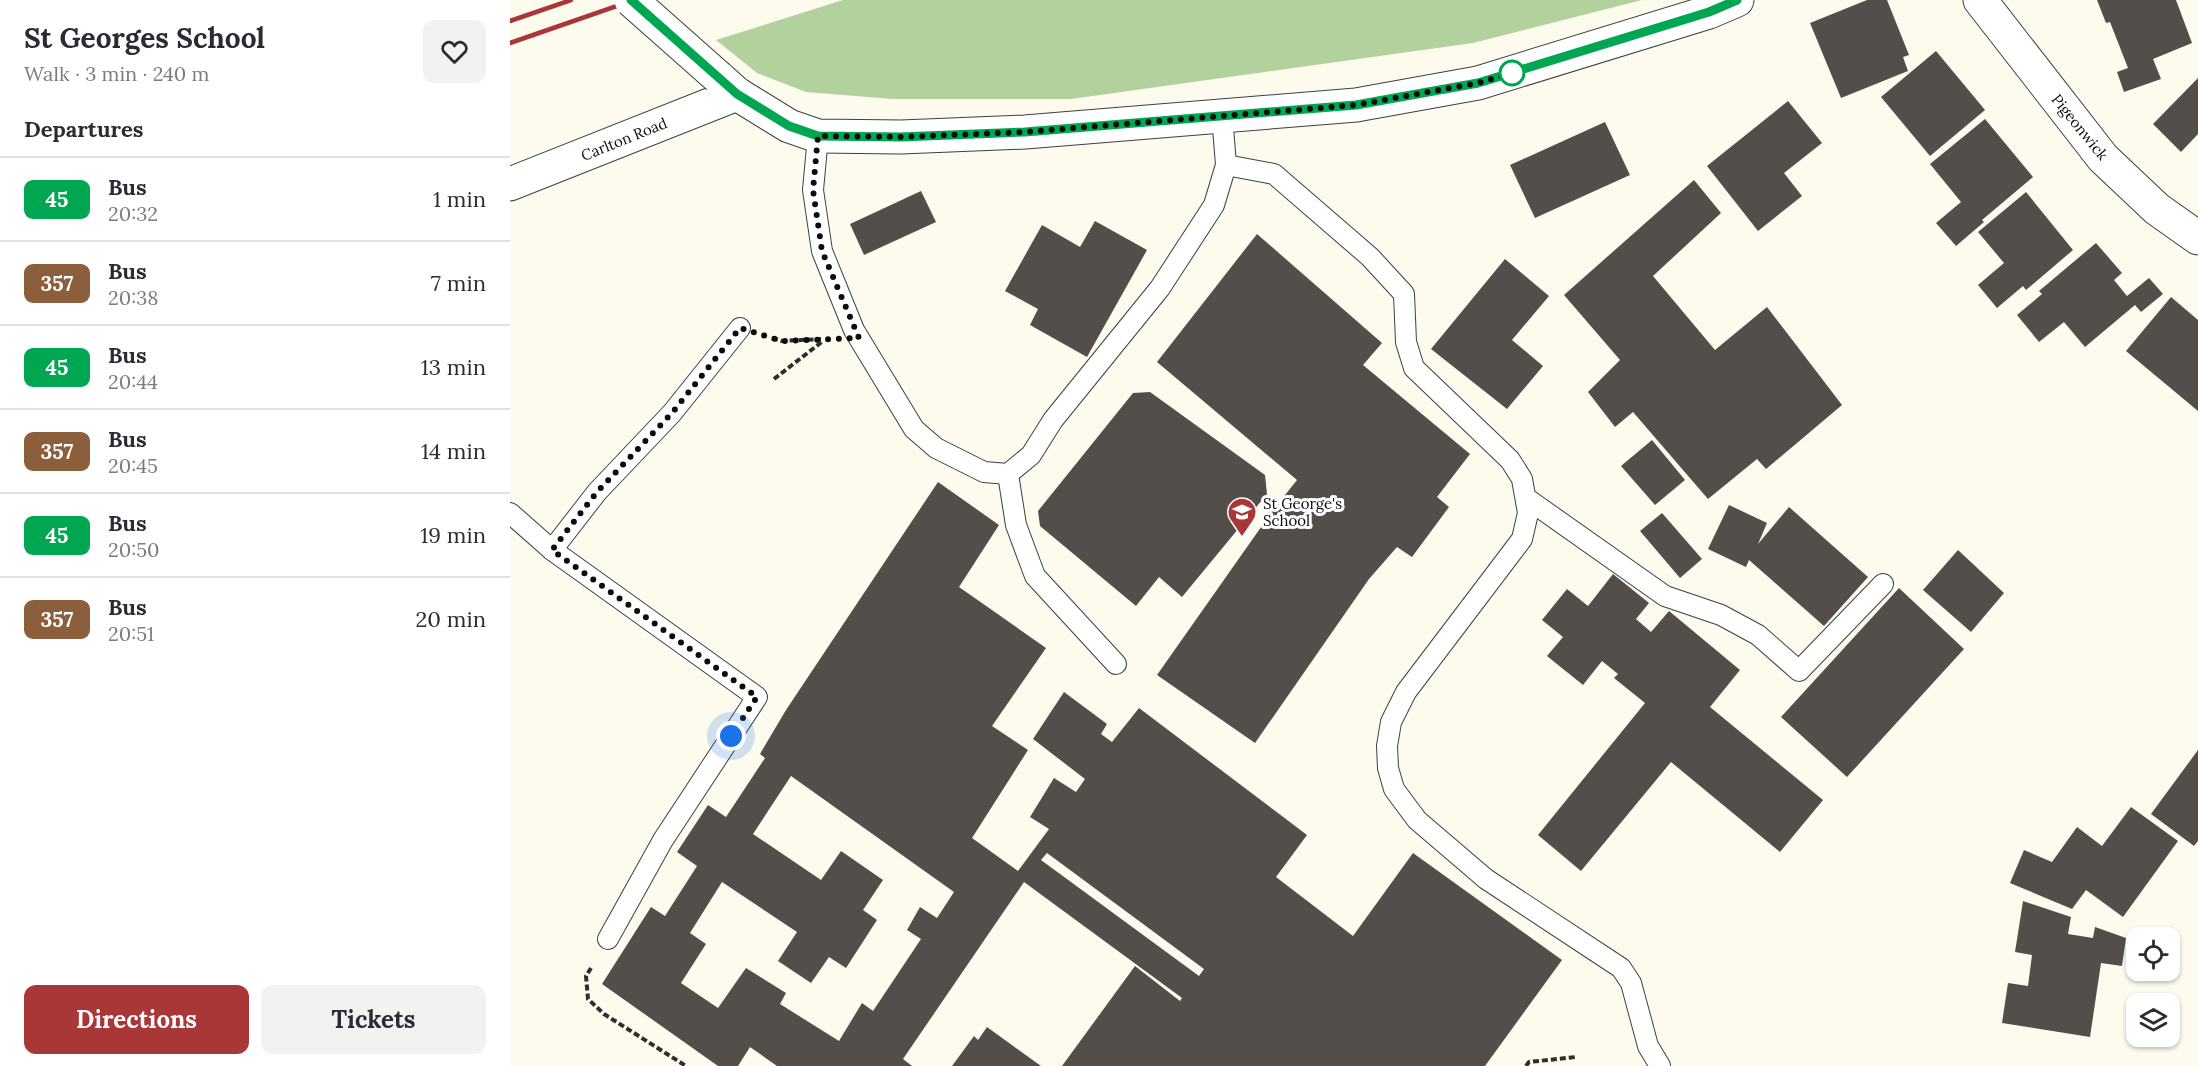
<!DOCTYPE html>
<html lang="en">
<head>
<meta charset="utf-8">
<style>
  :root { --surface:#fff; --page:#f2f2f3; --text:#2b2b33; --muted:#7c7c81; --line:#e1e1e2; --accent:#aa3738 }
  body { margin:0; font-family:Lora,serif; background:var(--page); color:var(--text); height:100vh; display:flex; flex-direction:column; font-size:22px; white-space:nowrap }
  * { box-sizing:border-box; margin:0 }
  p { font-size:20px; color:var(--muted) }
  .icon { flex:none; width:33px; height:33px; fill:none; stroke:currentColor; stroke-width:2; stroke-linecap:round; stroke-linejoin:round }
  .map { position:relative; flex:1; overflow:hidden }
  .details { display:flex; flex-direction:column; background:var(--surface); width:510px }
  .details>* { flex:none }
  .badge { padding:0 12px; border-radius:9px; font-size:21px; line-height:39px }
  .controls { position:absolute; left:1616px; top:927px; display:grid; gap:12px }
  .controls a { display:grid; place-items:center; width:54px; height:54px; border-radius:12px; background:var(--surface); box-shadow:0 2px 4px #0004; font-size:30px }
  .you { position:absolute; width:30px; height:30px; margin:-15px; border:4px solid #fff; border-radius:50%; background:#1a73e8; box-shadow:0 0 0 9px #1a73e833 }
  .map>.badge { position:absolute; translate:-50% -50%; box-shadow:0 0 0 3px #fff }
  h2 { padding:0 24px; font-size:22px; line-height:54px }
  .round { display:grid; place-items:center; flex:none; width:63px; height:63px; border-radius:12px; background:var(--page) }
  .overview { display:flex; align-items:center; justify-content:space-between; height:102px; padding:0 24px }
  h1 { font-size:28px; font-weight:700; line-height:45px }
  .cta { display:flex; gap:12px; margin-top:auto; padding:12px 24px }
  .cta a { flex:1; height:69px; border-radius:12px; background:var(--accent); color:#fff; font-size:24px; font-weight:700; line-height:69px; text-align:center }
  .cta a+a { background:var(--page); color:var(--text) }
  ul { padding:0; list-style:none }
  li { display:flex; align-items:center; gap:18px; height:84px; padding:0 24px; border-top:2px solid var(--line) }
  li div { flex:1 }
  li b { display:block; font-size:22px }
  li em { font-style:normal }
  li .badge { min-width:66px; font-weight:700; text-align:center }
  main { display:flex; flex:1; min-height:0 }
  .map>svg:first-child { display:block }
  .forest { fill:#b3d19d }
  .building { fill:#534e4a; fill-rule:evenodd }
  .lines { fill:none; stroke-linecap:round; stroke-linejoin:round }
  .service-casing { stroke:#3f3f3f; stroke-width:22 }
  .minor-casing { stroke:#3f3f3f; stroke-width:35 }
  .tertiary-casing { stroke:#3f3f3f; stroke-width:35 }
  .path { stroke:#2e2e2e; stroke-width:4; stroke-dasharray:6 3; stroke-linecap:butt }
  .service { stroke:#fff; stroke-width:20 }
  .minor { stroke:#fff; stroke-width:33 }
  .tertiary { stroke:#fff; stroke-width:33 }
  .rail { stroke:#aa3738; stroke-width:4.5 }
  .tertiary-bridge-casing { stroke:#3f3f3f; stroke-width:35; stroke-linecap:butt }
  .tertiary-bridge { stroke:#fff; stroke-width:33 }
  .line-casing { stroke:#fff; stroke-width:14 }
  .line { stroke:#00a651; stroke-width:9 }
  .walk { stroke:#0c0c0c; stroke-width:6; stroke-dasharray:0 10.8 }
  .stop-dot { fill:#fff; stroke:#00a651; stroke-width:3 }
  .labels { text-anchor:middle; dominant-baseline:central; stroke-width:6; stroke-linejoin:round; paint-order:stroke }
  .street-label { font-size:15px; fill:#0c0c0c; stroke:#fff }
  .poi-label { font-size:15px; fill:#0c0c0c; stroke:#fff; text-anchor:start }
</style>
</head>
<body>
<main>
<section class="details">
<div class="overview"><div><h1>St Georges School</h1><p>Walk · 3 min · 240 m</p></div><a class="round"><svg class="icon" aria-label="heart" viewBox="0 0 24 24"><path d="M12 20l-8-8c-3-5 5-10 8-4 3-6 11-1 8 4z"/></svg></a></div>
<h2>Departures</h2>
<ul>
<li><span class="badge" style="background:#00a651;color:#fff">45</span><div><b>Bus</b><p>20:32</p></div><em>1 min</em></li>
<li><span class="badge" style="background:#8b5e3c;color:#fff">357</span><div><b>Bus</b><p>20:38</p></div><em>7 min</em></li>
<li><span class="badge" style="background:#00a651;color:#fff">45</span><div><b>Bus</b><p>20:44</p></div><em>13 min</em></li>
<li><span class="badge" style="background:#8b5e3c;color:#fff">357</span><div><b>Bus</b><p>20:45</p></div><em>14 min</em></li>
<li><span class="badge" style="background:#00a651;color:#fff">45</span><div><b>Bus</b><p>20:50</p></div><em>19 min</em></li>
<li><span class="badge" style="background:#8b5e3c;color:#fff">357</span><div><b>Bus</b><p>20:51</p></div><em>20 min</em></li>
</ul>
<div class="cta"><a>Directions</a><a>Tickets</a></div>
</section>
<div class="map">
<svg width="1688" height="1066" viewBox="0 0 1688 1066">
  <rect width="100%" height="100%" fill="#fdfaee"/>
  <path class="forest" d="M333 0H1132L963 43 561 99H383L296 92 247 73 206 40Z"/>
  <g class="building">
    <path d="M1357 0H1377L1399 55 1393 57 1398 71 1331 98 1300 23Z"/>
    <path d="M1587 0H1666L1682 43 1643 59 1651 79 1614 92 1607 72 1618 68 1600 22 1596 23Z"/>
    <path d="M1426 51 1475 110 1420 156 1371 97Z"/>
    <path d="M1688 78V134L1671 152 1643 124Z"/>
    <path d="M1278 101 1312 143 1274 173 1292 196 1248 231 1197 166Z"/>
    <path d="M1475 119 1523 177 1472 220 1474 222 1446 246 1426 223 1451 202 1420 164Z"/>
    <path d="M1095 122 1120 175 1025 218 1000 165Z"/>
    <path d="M1184 180 1211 213 1143 276 1205 350 1257 307 1332 405 1256 469 1247 459 1198 499 1123 412 1105 427 1078 392 1110 360 1054 295Z"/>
    <path d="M411 191 426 222 354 255 340 224Z"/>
    <path d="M1516 192 1563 250 1516 290 1513 286 1487 308 1468 285 1494 263 1468 232Z"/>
    <path d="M585 221 637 250 577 357 520 325 528 309 495 291 532 225 570 247Z"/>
    <path d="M747 234 872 343 853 365 960 454 927 497 939 507 902 557 887 547 859 579 745 743 647 675 763 510 787 480 647 362Z"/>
    <path d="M1586 243 1612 273 1604 280 1617 296 1639 278 1653 294 1631 312 1625 305 1575 347 1554 322 1529 342 1507 315 1532 294 1529 291Z"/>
    <path d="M995 259 1039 296 1002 340 1033 366 997 409 921 349Z"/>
    <path d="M1661 297 1688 320V411L1616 351Z"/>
    <path d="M640 392 755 475 757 494 672 597 649 577 626 606 530 526 528 511 623 393Z"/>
    <path d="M1142 440 1175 480 1145 505 1111 466Z"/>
    <path d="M428 482 489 525 449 587 536 648 482 726 518 750 462 838 508 871 539 829 520 817 544 778 566 792 575 779 523 739 554 692 597 724 591 734 602 742 629 708 797 835 766 877 843 936 903 853 1052 960 975 1066H552L625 966 670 1001 672 998 514 882 393 1059 402 1066H267L240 1047 228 1066H208L92 984 141 907 155 916 187 866 167 852 198 805 216 817 255 758 250 754 276 710ZM281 776 444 892 427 918 410 907 397 930 411 939 363 1011 352 1003 329 1041 270 1004 276 993 236 968 208 1008 171 983 196 944 180 933 212 882 287 932 268 961 301 983 319 957 336 968 367 920 353 910 373 880 331 851 311 880 243 834ZM537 853 694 969 689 976 531 860Z"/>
    <path d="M1219 505 1257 523 1248 544 1279 507 1358 577 1314 626 1239 560 1236 567 1198 549Z"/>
    <path d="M1152 513 1192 559 1170 578 1130 531Z"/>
    <path d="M1448 550 1494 593 1461 632 1413 590Z"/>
    <path d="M1103 574 1139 603 1126 619 1141 632 1159 611 1230 670 1200 707 1313 800 1270 852 1161 762 1071 871 1028 835 1135 703 1104 678 1108 674 1092 661 1073 685 1037 656 1053 637 1032 620 1057 589 1078 606Z"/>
    <path d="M1389 588 1454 649 1337 777 1271 717Z"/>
    <path d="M1688 750V841L1684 846 1641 814Z"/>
    <path d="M1621 807 1668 841 1613 917 1576 890 1562 909 1500 883 1514 850 1542 862 1567 827 1592 846Z"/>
    <path d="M1513 901 1561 917 1558 934 1583 938 1585 927 1616 938 1612 966 1591 963 1580 1037 1492 1023 1498 983 1518 986 1522 955 1505 952Z"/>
    <path d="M477 1027 531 1066H442L464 1036 468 1040Z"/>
  </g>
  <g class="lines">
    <g class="service-casing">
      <g id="service">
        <path d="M308 136 303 190 312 251 344 330 404 429 426 448 474 472 498 474 521 455 543 420 650 288 704 205 716 165 712 115"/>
        <path d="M716 165 764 174 860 257 894 294 896 342 904 368 1000 460 1012 479 1018 513 1012 539 896 692 881 722 877 746 878 768 884 789 907 820 976 879 1111 968 1121 983 1138 1046 1150 1066"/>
        <path d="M498 474 506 525 525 576 606 664"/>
        <path d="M1016 498 1155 596 1211 615 1248 635 1289 671 1373 584"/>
        <path d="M0 513 42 550 247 697 153 840 98 939"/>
        <path d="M42 550 87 492 162 413 230 328"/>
      </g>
    </g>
    <g class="minor-casing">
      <g id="minor">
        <path d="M1470 0 1593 158 1647 209 1688 238"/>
        <path d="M0 184 227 94"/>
      </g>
    </g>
    <g class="tertiary-casing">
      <path id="tertiary" d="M208 77 227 94 279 126 308 136 391 137 515 132 846 105 968 83 1199 12 1227 0"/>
    </g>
    <g class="path">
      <path d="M262 338 272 341 311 339"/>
      <path d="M264 379 313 341"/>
      <path d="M81 968 76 976 78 999 94 1014 176 1066"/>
      <path d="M1016 1066 1019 1062 1066 1057"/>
    </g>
    <use href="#service" class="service"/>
    <use href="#minor" class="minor"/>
    <use href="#tertiary" class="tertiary"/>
    <g class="rail">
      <path d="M0 21 61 0"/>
      <path d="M0 43 124 0"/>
    </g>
    <g class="tertiary-bridge-casing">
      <path id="tertiary-bridge" d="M121 0 208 77"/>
    </g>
    <use href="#tertiary-bridge" class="tertiary-bridge"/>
  </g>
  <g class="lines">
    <g class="line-casing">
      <path id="line" d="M121 0 227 94 279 126 308 136 391 137 515 132 846 105 968 83 1199 12 1227 0"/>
    </g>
    <use href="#line" class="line"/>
    <path class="walk" d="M221 736 247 697 42 550 87 492 162 413 230 328 272 341 349 338 312 251 303 190 308 136 391 137 515 132 846 105 968 83 1002 73"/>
  </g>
  <defs>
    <g id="school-pin" transform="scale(1.5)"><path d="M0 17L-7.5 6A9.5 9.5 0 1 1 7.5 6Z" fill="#aa3738" stroke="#fff"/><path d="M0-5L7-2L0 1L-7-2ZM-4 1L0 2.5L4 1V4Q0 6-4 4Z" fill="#fff"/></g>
  </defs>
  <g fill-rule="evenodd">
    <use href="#school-pin" x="732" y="512"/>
  </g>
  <circle class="stop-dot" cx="1002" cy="73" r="12"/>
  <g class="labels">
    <g class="street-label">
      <text transform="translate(1570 127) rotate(51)">Pigeonwick</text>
      <text transform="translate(114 139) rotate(-22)">Carlton Road</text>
    </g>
    <g class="poi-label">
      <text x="753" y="503">St George's<tspan x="753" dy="17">School</tspan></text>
    </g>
  </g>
</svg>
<div class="controls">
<a><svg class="icon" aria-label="locate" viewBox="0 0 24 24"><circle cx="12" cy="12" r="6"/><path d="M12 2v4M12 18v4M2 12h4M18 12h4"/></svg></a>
<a><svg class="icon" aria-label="layers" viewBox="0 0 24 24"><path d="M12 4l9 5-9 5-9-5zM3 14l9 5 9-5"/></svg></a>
</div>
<div class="you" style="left:221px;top:736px"></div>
</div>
</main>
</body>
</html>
